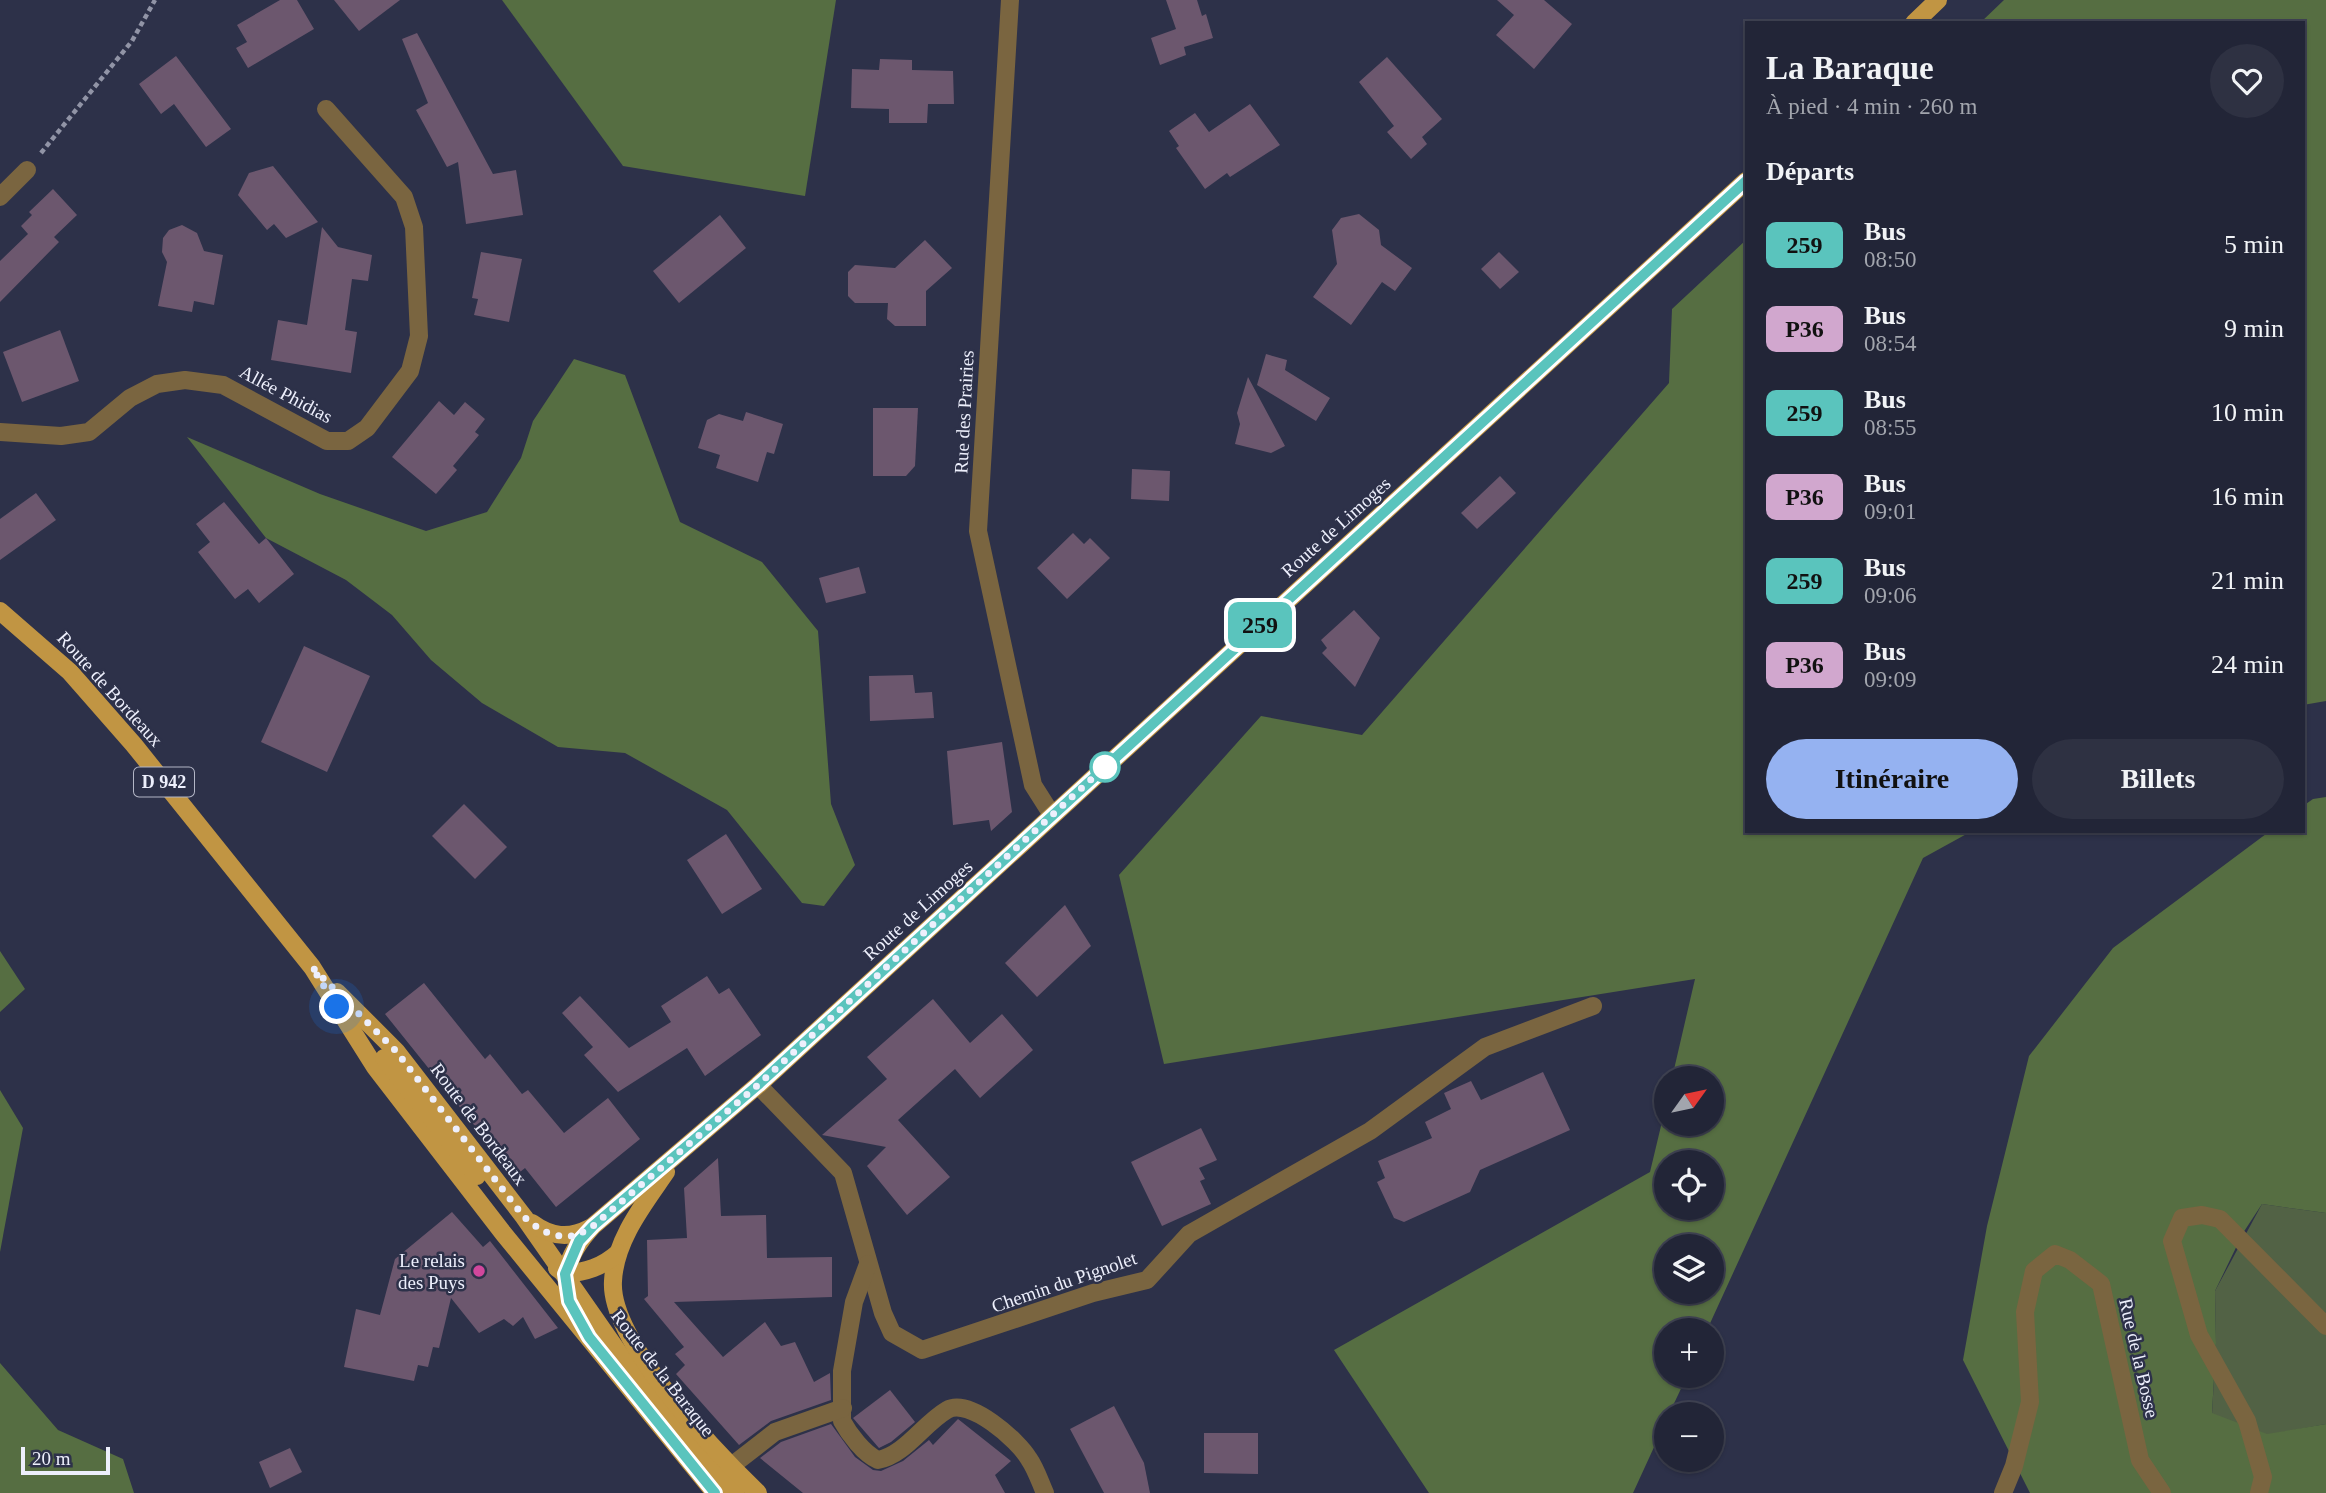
<!DOCTYPE html>
<html lang="fr">
<head>
<meta charset="utf-8">
<style>
  :root { --surface:#222537; --page:#2e3142; --text:#f1f3f6; --muted:#a2a5ad; --line:#3f4252; --accent:#95b2f1 }
  body { margin:0; font-family:"Times New Roman",serif; background:var(--page); color:var(--text); height:100vh; display:flex; flex-direction:column; font-size:26px; white-space:nowrap }
  * { box-sizing:border-box; margin:0 }
  p { font-size:23px; color:var(--muted) }
  .icon { flex:none; width:38px; height:38px; fill:none; stroke:currentColor; stroke-width:2; stroke-linecap:round; stroke-linejoin:round }
  .map { position:relative; flex:1; overflow:hidden }
  .sheet { position:absolute; left:1745px; top:21px; width:560px; height:812px; display:flex; flex-direction:column; background:var(--surface); border-radius:0px; box-shadow:0 2px 5px #0004,0 0 0 2px var(--line) }
  .sheet>* { flex:none }
  .badge { padding:0 14px; border-radius:10px; font-size:24px; line-height:46px }
  .needle { width:46px; rotate:57deg }
  .controls { position:absolute; left:1654px; top:1066px; display:grid; gap:14px }
  .controls a { display:grid; place-items:center; width:70px; height:70px; border-radius:50%; background:var(--surface); box-shadow:0 2px 5px #0004,0 0 0 2px var(--line); font-size:35px }
  .scale { position:absolute; left:21px; bottom:18px; width:89px; box-sizing:border-box; padding-left:7px; border:4px solid #edeffc; border-top:0; font-size:19px; line-height:24px; white-space:nowrap; color:#edeffc; -webkit-text-stroke:5px #2d3149; paint-order:stroke }
  .you { position:absolute; width:35px; height:35px; margin:-18px; border:5px solid #fff; border-radius:50%; background:#1a73e8; box-shadow:0 0 0 10px #1a73e833 }
  .map>.badge { position:absolute; translate:-50% -50%; box-shadow:0 0 0 4px #fff }
  h2 { padding:0 21px; font-size:26px; line-height:63px }
  .round { display:grid; place-items:center; flex:none; width:74px; height:74px; border-radius:37px; background:var(--page) }
  .headline { display:flex; align-items:center; justify-content:space-between; height:119px; padding:0 21px }
  h1 { font-size:33px; font-weight:600; line-height:52px }
  .action { display:flex; gap:14px; margin-top:auto; padding:14px 21px }
  .action a { flex:1; height:80px; border-radius:42px; background:var(--accent); color:#111; font-size:28px; font-weight:600; line-height:80px; text-align:center }
  .action a+a { background:var(--page); color:var(--text) }
  ul { padding:0; list-style:none }
  li { display:flex; align-items:center; gap:21px; height:84px; padding:0 21px }
  li div { flex:1 }
  li b { display:block; font-size:26px }
  li em { font-style:normal }
  li .badge { min-width:77px; font-weight:700; text-align:center }
  .map>svg:first-child { display:block }
  .green { fill:#526245 }
  .forest { fill:#566e42; fill-rule:evenodd }
  .building { fill:#6c576e }
  .lines { fill:none; stroke-linecap:round; stroke-linejoin:round }
  .path { stroke:#9194a6; stroke-width:4.5; stroke-dasharray:5 3.5; stroke-linecap:butt }
  .minor { stroke:#7a6540; stroke-width:18 }
  .primary { stroke:#c19543; stroke-width:18 }
  .line-casing { stroke:#fff; stroke-width:16 }
  .line { stroke:#5ac4bd; stroke-width:10 }
  .walk { stroke:#edeffc; stroke-width:7; stroke-dasharray:0 12.6 }
  .stop-dot { fill:#fff; stroke:#5ac4bd; stroke-width:3.5 }
  .hotel-dot { fill:#d1479c; stroke:#2d3149; stroke-width:2.5 }
  .labels { text-anchor:middle; dominant-baseline:central; stroke-width:5; stroke-linejoin:round; paint-order:stroke }
  .shield { fill:#2d3149; stroke:#b3b6c6; stroke-width:2 }
  .shield-label { font-size:18px; font-weight:bold; fill:#edeffc }
  .street-label { font-size:19px; fill:#edeffc; stroke:#2d3149 }
  .poi-label { font-size:19px; fill:#edeffc; stroke:#2d3149; text-anchor:end }
</style>
</head>
<body>
<div class="map">
<svg width="2326" height="1493" viewBox="0 0 2326 1493">
  <rect width="100%" height="100%" fill="#2d3149"/>
  <path class="green" d="M2262 1204 2326 1213V1424L2267 1435 2212 1414 2216 1343 2215 1291Z"/>
  <g class="forest">
    <path d="M502 0H836L805 196 623 166Z"/>
    <path d="M2004 0H2326V701L2303 705V23H1980Z"/>
    <path d="M1746 240V831H1972L1923 858 1707 1330H1666V1376H1687L1669 1414H1666V1421L1633 1493H1429L1334 1350 1650 1172 1666 1105V1124H1712V1078H1672L1695 979 1164 1064 1119 875 1261 716 1362 735 1669 383 1672 309ZM1712 1162V1208H1666V1162ZM1712 1246V1292H1666V1246Z"/>
    <path d="M574 359 625 375 680 522 762 562 818 631 831 804 855 865 824 906 802 903 727 810 625 753 558 747 482 703 431 660 392 615 346 580 266 538 187 437 320 494 426 531 487 512 521 458 533 421Z"/>
    <path d="M2326 797V1213L2262 1204 2243 1233 2215 1291 2216 1343 2212 1413 2267 1434 2326 1424V1493H2030L1963 1360 1987 1226 2029 1056 2113 948 2270 831H2303V806L2313 799Z"/>
    <path d="M0 951 25 989 0 1012Z"/>
    <path d="M0 1090 23 1128 0 1252Z"/>
    <path d="M0 1363 58 1430 123 1459 134 1493H0Z"/>
  </g>
  <g class="building">
    <path d="M280 0H297L314 29 248 68 236 48 247 42 237 25Z"/>
    <path d="M334 0H400L359 31Z"/>
    <path d="M1166 0H1197L1202 16 1206 14 1213 38 1184 47 1186 55 1160 65 1151 38 1176 29Z"/>
    <path d="M1497 0H1544L1572 24 1534 69 1496 35 1514 15Z"/>
    <path d="M417 33 493 174 516 170 523 215 466 224 458 162 447 167 416 110 428 103 402 39Z"/>
    <path d="M176 56 231 129 206 147 174 104 161 114 139 84Z"/>
    <path d="M1387 57 1442 119 1422 137 1427 144 1411 159 1387 132 1394 126 1359 82Z"/>
    <path d="M880 59 912 60V70L953 71 954 104H928L927 123H889V109L851 108 852 69 879 70Z"/>
    <path d="M1250 104 1280 145 1230 177 1227 173 1205 189 1176 148 1179 146 1169 131 1195 113 1209 132Z"/>
    <path d="M273 166 318 222 286 238 274 224 267 230 238 195 249 173Z"/>
    <path d="M53 189 77 215 54 237 59 242 0 302V261L28 234 21 226 32 215 29 212Z"/>
    <path d="M1359 214 1379 230 1381 245 1412 268 1395 291 1382 282 1351 325 1313 297 1337 264 1332 230 1341 218Z"/>
    <path d="M720 215 746 248 679 303 653 271Z"/>
    <path d="M182 225 197 233 204 251 223 255 214 305 194 301 192 312 158 306 167 262 162 252 163 238 169 230Z"/>
    <path d="M322 227 338 247 372 255 368 281 352 279 345 330 357 332 351 373 271 360 278 320 307 325Z"/>
    <path d="M925 240 952 268 926 291V326H895L887 319 888 303H855L848 296V272L855 265 895 268Z"/>
    <path d="M481 252 522 259 509 322 474 315 478 299 472 298Z"/>
    <path d="M1499 252 1519 272 1500 289 1481 269Z"/>
    <path d="M60 330 79 381 22 402 3 352Z"/>
    <path d="M1266 354 1287 360 1285 370 1330 398 1316 421 1257 385Z"/>
    <path d="M1248 377 1285 446 1271 453 1235 444 1240 424 1237 413Z"/>
    <path d="M439 401 454 415 465 402 485 419 475 432 479 435 453 466 457 470 436 494 392 457Z"/>
    <path d="M873 408H918L915 466 906 476H873Z"/>
    <path d="M746 412 783 424 774 454 767 452 758 482 716 468 720 455 698 448 707 420 719 414 743 421Z"/>
    <path d="M1132 469 1170 471 1169 501 1131 499Z"/>
    <path d="M1500 476 1516 493 1477 529 1461 513Z"/>
    <path d="M36 493 56 520 0 560V519Z"/>
    <path d="M224 502 259 544 266 538 294 574 259 603 248 589 235 599 198 552 210 542 196 524Z"/>
    <path d="M1073 533 1084 544 1090 538 1110 558 1067 599 1037 568Z"/>
    <path d="M859 567 866 593 826 603 819 578Z"/>
    <path d="M1354 610 1380 638 1355 687 1322 653 1327 648 1321 640Z"/>
    <path d="M304 646 370 676 327 772 261 742Z"/>
    <path d="M913 675 915 693 932 692 934 718 870 721 869 676Z"/>
    <path d="M1002 742 1012 812 991 831 989 820 953 825 947 751Z"/>
    <path d="M464 804 507 847 475 879 432 836Z"/>
    <path d="M726 834 762 889 722 914 687 860Z"/>
    <path d="M1065 905 1091 946 1037 997 1005 963Z"/>
    <path d="M707 976 719 994 729 988 761 1035 705 1076 687 1048 618 1092 584 1055 593 1047 562 1013 580 996 629 1048 671 1022 661 1006Z"/>
    <path d="M424 983 485 1059 490 1054 522 1094 528 1090 564 1133 608 1098 640 1139 556 1207 525 1168 515 1176 385 1014Z"/>
    <path d="M933 999 970 1043 1002 1014 1033 1050 980 1098 955 1069 898 1120 950 1177 907 1215 867 1166 886 1147 822 1135 887 1079 867 1057Z"/>
    <path d="M1543 1072 1570 1130 1480 1170 1470 1192 1404 1222 1394 1218 1377 1182 1385 1178 1378 1161 1432 1138 1425 1122 1451 1109 1444 1093 1471 1081 1481 1100Z"/>
    <path d="M1201 1128 1217 1160 1199 1168 1205 1179 1200 1181 1211 1204 1162 1226 1131 1162Z"/>
    <path d="M718 1158 721 1216 766 1215 767 1258 832 1257V1297L674 1302 723 1357 765 1322 781 1346 795 1342 814 1382 830 1373 831 1400 771 1421 739 1445 676 1374 685 1365 675 1354 684 1347 644 1299 648 1296 647 1240 687 1238 684 1188Z"/>
    <path d="M452 1212 483 1247 490 1241 558 1328 535 1339 523 1317 513 1326 504 1319 479 1333 451 1298 439 1348 433 1347 428 1367 418 1365 414 1381 344 1367 356 1309 380 1315 395 1259Z"/>
    <path d="M890 1390 915 1422 891 1442 879 1448 853 1418Z"/>
    <path d="M1114 1406 1144 1463 1150 1493H1104L1070 1429Z"/>
    <path d="M958 1419 1011 1461 995 1475 1005 1493H803L760 1458 781 1442 831 1424 855 1457 873 1470 881 1471 903 1461 929 1440 933 1445Z"/>
    <path d="M1204 1433H1258V1474L1204 1473Z"/>
    <path d="M290 1448 302 1472 270 1488 259 1462Z"/>
  </g>
  <g class="lines">
    <path class="path" d="M41 153 132 41 155 0"/>
    <g class="minor">
      <path d="M1010 0 978 531 1033 785 1052 815"/>
      <path d="M0 197 27 170"/>
      <path d="M0 432 61 436 89 432 130 398 157 384 185 380 223 385 327 441H348L367 428 410 371 419 336 414 227 404 197 326 109"/>
      <path d="M758 1085 843 1173 883 1313 892 1333 922 1350 1093 1293 1147 1280 1189 1234 1370 1131 1485 1047 1593 1006"/>
      <path d="M868 1264 854 1302 842 1371V1421C849 1434 864 1454 878 1460 905 1455 923 1424 947 1410 969 1397 1018 1440 1029 1459 1036 1469 1040 1482 1045 1493"/>
      <path d="M721 1474 775 1432 843 1408"/>
      <path d="M2003 1493 2014 1466 2030 1402 2025 1312 2034 1271 2055 1254 2070 1260 2101 1284 2140 1460 2162 1493"/>
      <path d="M2259 1493 2263 1477 2247 1421 2199 1335 2172 1241 2182 1218 2202 1215 2220 1219 2326 1326"/>
    </g>
    <g class="primary">
      <path d="M1914 23 1938 0"/>
      <path d="M0 611 70 672 134 745 312 967 375 1067 503 1233 715 1493"/>
      <path d="M337 992 396 1051 524 1217 623 1359 718 1476 736 1493"/>
      <path d="M384 1058 477 1176"/>
      <path d="M666 1172C644 1204 615 1240 613 1281 609 1340 716 1453 758 1493"/>
      <path d="M532 1223C551 1237 569 1239 590 1228"/>
      <path d="M557 1268 565 1274C586 1272 602 1267 618 1253"/>
      <path d="M589 1337C563 1292 554 1268 593 1226L758 1085 1746 181"/>
    </g>
  </g>
  <g class="lines">
    <g class="line-casing">
      <path id="line" d="M715 1493 589 1337 569 1301 565 1274 579 1241 593 1226 758 1085 1746 181"/>
    </g>
    <use href="#line" class="line"/>
    <path class="walk" d="M337 1007 312 967 396 1051 524 1217 542 1231 560 1236H576L593 1226 758 1085 1110 762 1105 767"/>
  </g>
  <circle class="stop-dot" cx="1105" cy="767" r="14"/>
  <circle class="hotel-dot" cx="479" cy="1271" r="7"/>
  <g class="labels">
    <rect class="shield" x="134" y="767.5" width="60" height="29" rx="5"/>
    <g class="shield-label">
      <text x="164" y="782">D 942</text>
    </g>
    <g class="street-label">
      <text transform="translate(286 394) rotate(28)">Allée Phidias</text>
      <text transform="translate(964 412) rotate(-87)">Rue des Prairies</text>
      <text transform="translate(1336 527) rotate(-42)">Route de Limoges</text>
      <text transform="translate(110 689) rotate(48)">Route de Bordeaux</text>
      <text transform="translate(918 910) rotate(-42)">Route de Limoges</text>
      <text transform="translate(479 1124) rotate(53)">Route de Bordeaux</text>
      <text transform="translate(1064 1282) rotate(-19)">Chemin du Pignolet</text>
      <text transform="translate(2139 1358) rotate(77)">Rue de la Bosse</text>
      <text transform="translate(663 1373) rotate(52)">Route de la Baraque</text>
    </g>
    <g class="poi-label">
      <text x="465" y="1260">Le relais<tspan x="465" dy="22">des Puys</tspan></text>
    </g>
  </g>
</svg>
<div class="controls">
<a><svg class="needle" viewBox="-14 -14 28 28"><path d="M0-13l5 13h-10z" fill="#e53935"/><path d="M0 13l5-13h-10z" fill="#a2a5ad"/></svg></a>
<a><svg class="icon" aria-label="locate" viewBox="0 0 24 24"><circle cx="12" cy="12" r="6"/><path d="M12 2v4M12 18v4M2 12h4M18 12h4"/></svg></a>
<a><svg class="icon" aria-label="layers" viewBox="0 0 24 24"><path d="M12 4l9 5-9 5-9-5zM3 14l9 5 9-5"/></svg></a>
<a>+</a>
<a>−</a>
</div>
<div class="scale">20 m</div>
<div class="you" style="left:337px;top:1007px"></div>
<b class="badge" style="left:1260px;top:625px;background:#5ac4bd;color:#111">259</b>
<section class="sheet">
<div class="headline"><div><h1>La Baraque</h1><p>À pied · 4 min · 260 m</p></div><a class="round"><svg class="icon" aria-label="heart" viewBox="0 0 24 24"><path d="M12 20l-8-8c-3-5 5-10 8-4 3-6 11-1 8 4z"/></svg></a></div>
<h2>Départs</h2>
<ul>
<li><span class="badge" style="background:#5ac4bd;color:#111">259</span><div><b>Bus</b><p>08:50</p></div><em>5 min</em></li>
<li><span class="badge" style="background:#d1a7ce;color:#111">P36</span><div><b>Bus</b><p>08:54</p></div><em>9 min</em></li>
<li><span class="badge" style="background:#5ac4bd;color:#111">259</span><div><b>Bus</b><p>08:55</p></div><em>10 min</em></li>
<li><span class="badge" style="background:#d1a7ce;color:#111">P36</span><div><b>Bus</b><p>09:01</p></div><em>16 min</em></li>
<li><span class="badge" style="background:#5ac4bd;color:#111">259</span><div><b>Bus</b><p>09:06</p></div><em>21 min</em></li>
<li><span class="badge" style="background:#d1a7ce;color:#111">P36</span><div><b>Bus</b><p>09:09</p></div><em>24 min</em></li>
</ul>
<div class="action"><a>Itinéraire</a><a>Billets</a></div>
</section>
</div>
</body>
</html>
